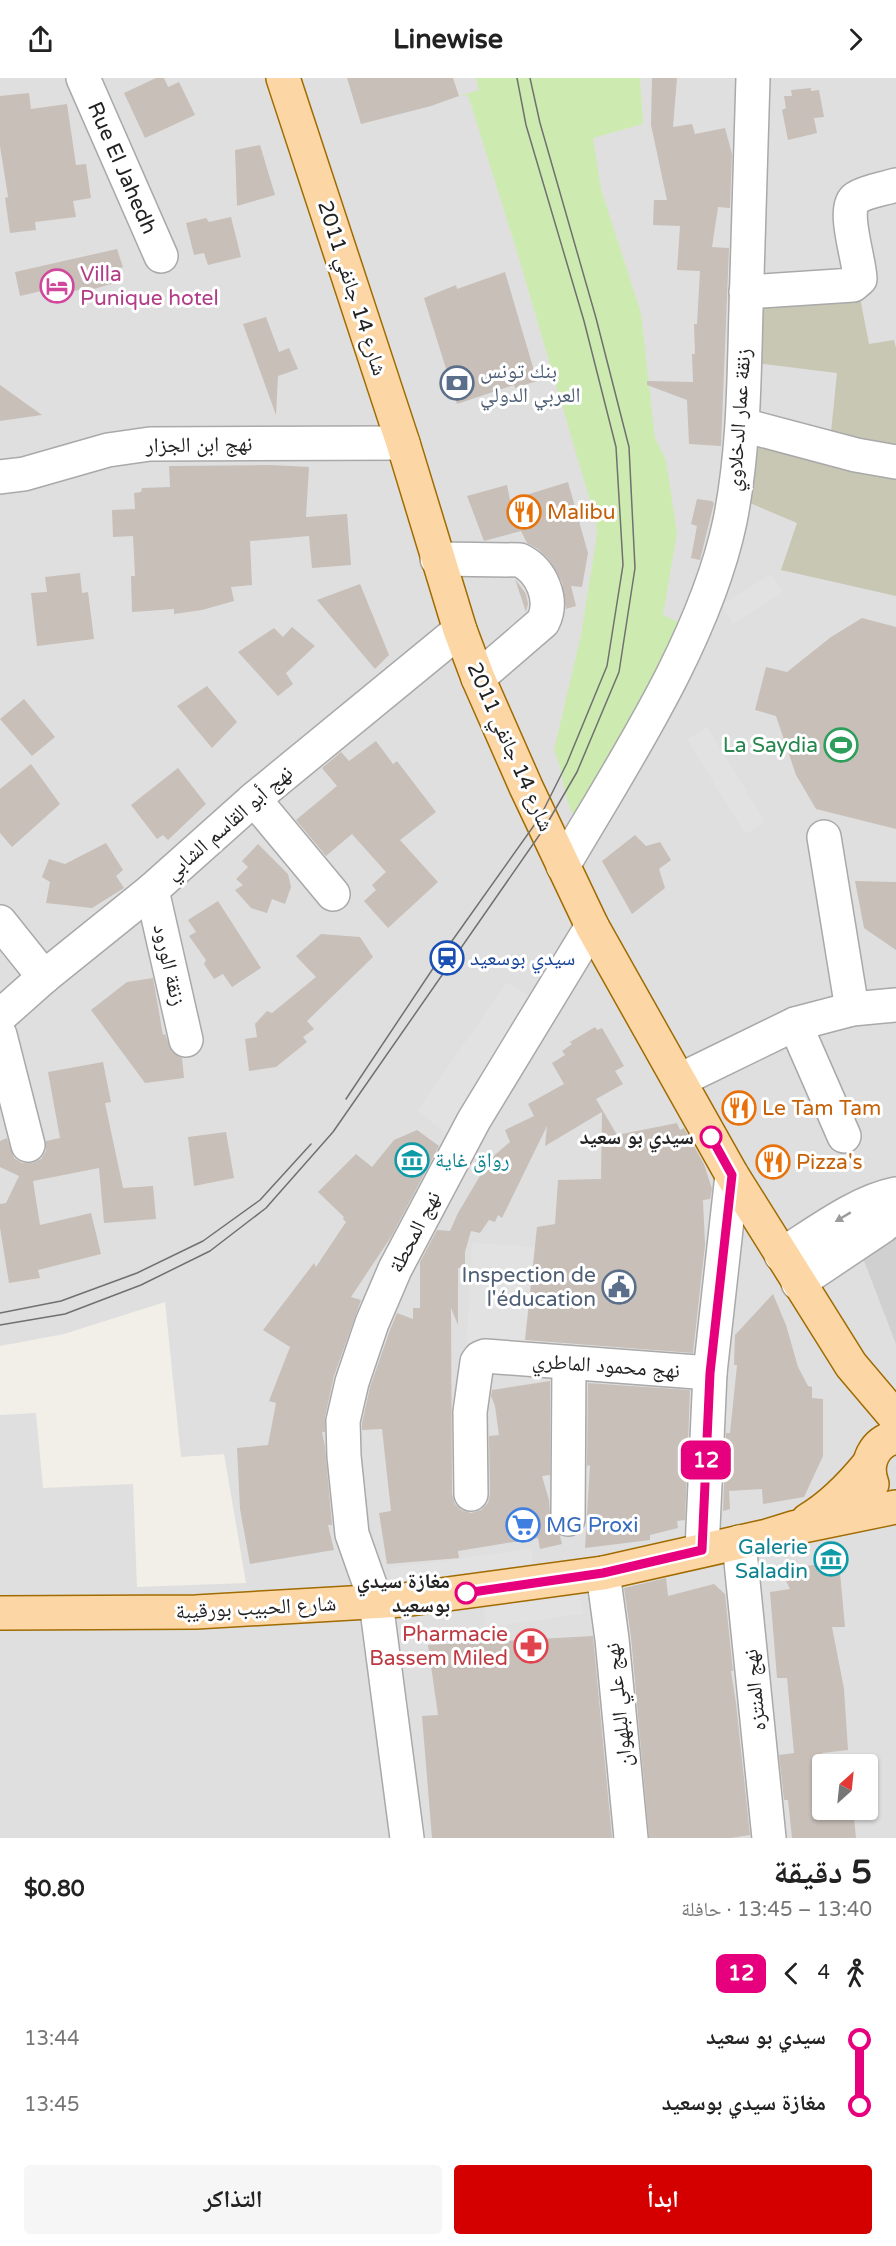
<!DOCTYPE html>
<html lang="ar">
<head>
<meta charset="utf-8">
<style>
  :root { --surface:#fff; --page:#f6f6f6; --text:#222; --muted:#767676; --accent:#d40000 }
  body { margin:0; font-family:"Varela Round","Noto Naskh Arabic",sans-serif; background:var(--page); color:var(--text); direction:rtl; height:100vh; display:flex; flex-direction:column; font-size:22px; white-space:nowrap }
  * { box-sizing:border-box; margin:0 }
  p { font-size:20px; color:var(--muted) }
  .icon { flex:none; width:33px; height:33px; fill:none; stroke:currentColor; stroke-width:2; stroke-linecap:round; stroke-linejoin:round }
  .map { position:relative; height:1760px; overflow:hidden; direction:ltr }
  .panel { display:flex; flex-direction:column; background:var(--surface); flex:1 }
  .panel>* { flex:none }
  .badge { padding:0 12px; border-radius:9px; font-size:21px; line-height:39px }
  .needle { width:39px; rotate:27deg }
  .tools { position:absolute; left:812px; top:1676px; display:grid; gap:12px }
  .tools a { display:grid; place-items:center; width:66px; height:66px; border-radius:6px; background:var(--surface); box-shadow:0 2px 4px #0004; font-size:30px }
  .map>.badge { position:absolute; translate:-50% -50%; box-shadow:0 0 0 3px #fff }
  .legs { display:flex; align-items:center; gap:9px; height:66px; padding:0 24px; font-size:20px }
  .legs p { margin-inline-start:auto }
  .head { display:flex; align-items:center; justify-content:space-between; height:102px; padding:0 24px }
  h1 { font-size:33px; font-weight:800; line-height:45px }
  .button { display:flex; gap:12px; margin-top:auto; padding:12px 24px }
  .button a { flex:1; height:69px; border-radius:6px; background:var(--accent); color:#fff; font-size:24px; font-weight:800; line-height:69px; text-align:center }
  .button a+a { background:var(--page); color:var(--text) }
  ul { padding:0 24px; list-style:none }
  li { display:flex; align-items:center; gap:21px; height:66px; font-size:22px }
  li i { display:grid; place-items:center; width:9px; height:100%; margin:0 8px; background:currentColor }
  li i::after { content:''; width:15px; height:15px; margin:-8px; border:4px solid; border-radius:50%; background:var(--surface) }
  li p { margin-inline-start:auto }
  li:first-child i { background:linear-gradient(#0000 50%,currentColor 0) }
  li:last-child i { background:linear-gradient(currentColor 50%,#0000 0) }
  header { display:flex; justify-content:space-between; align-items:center; height:78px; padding:0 24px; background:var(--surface); font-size:27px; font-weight:800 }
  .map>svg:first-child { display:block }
  .residential { fill:#e0dfdf; fill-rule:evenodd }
  .religious { fill:#d0d0d0 }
  .construction { fill:#c7c7b4 }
  .grass { fill:#cdebb0 }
  .parking { fill:#e2e2e2 }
  .building { fill:#c7bfb8 }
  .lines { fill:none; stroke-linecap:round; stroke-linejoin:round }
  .minor-casing { stroke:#a9a9a9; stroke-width:36 }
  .major-casing { stroke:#a06b00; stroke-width:36 }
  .minor { stroke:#fff; stroke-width:33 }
  .major { stroke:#fcd6a4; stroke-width:33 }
  .tram { stroke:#707070; stroke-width:1.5 }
  .oneway { fill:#9c9c9c }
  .line-1-casing { stroke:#fff; stroke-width:14 }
  .line-1 { stroke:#e6007e; stroke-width:9 }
  .stop-1-dot { fill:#fff; stroke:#e6007e; stroke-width:3 }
  .labels { text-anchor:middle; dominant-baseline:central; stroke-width:6; stroke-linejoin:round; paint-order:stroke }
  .street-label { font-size:21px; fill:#222; stroke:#fff }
  .hotel-label { font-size:21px; fill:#b23c85; stroke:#fff; text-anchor:start }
  .service-label { font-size:21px; fill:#4e5e75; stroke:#fff; text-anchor:start }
  .food-label { font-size:21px; fill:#c56008; stroke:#fff; text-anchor:start }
  .leisure-label { font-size:21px; fill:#27864d; stroke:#fff; text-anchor:end }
  .transit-label { font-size:21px; fill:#164399; stroke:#fff; text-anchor:start }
  .stop-label { font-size:21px; font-weight:bold; fill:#222; stroke:#fff; text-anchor:end }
  .culture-label { font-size:21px; fill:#0d838f; stroke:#fff; text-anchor:start }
  .shop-label { font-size:21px; fill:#366cbe; stroke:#fff; text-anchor:start }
  .health-label { font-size:21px; fill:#be3a42; stroke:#fff; text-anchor:end }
</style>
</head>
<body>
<header><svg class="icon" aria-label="forward" viewBox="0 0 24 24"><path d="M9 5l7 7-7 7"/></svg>Linewise<svg class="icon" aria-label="share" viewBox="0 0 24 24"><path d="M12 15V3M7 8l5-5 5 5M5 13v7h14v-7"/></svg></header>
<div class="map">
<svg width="896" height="1760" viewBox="0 0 896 1760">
  <rect width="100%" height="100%" fill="#f2efe9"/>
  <path class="residential" d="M0 0H896V1760H0V1337L36 1335 43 1410 133 1406 137 1509 246 1505 224 1376 181 1379 165 1224 64 1256 0 1268ZM822 1686H867V1731H822Z"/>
  <path class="religious" d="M896 1149V1266L861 1175Z"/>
  <path class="construction" d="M859 214 869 266 894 262 896 270V518L781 492 797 445 745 423 756 345 830 364 837 295 757 285 759 223Z"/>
  <path class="grass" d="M476 0H640L643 46 593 60 601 111 641 235 655 360 666 382 677 455 663 537 682 546 577 743C562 722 565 695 554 672L581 557 597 457 596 443 518 177 468 17 459 18 479 12Z"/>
  <g class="parking">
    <path d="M771 496 783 514 733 546 722 527Z"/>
    <path d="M707 649 765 744 745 756 687 661Z"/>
    <path d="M507 904 543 927 461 1066 417 1033Z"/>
    <path d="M472 1165 538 1169 531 1299 465 1296Z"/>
    <path d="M531 1471 533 1486 392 1505 390 1490Z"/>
    <path d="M580 1517 583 1536 486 1549 484 1530Z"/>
  </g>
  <g class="building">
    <path d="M156 0H164L168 9 179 4 195 37 145 60 124 15Z"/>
    <path d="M347 0H453L459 18 431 28 361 46Z"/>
    <path d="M652 0H677L673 49 692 46 695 56 725 50 732 76 730 130 718 129 712 169 729 170 721 368 689 366 687 322 647 307V303L693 304 692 276H695L694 246H697L700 193 677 192 680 148 653 147 654 122H667L651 47Z"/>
    <path d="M811 10V13L819 12 824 39 814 40 817 55 788 62 782 32 786 30 784 18H792L791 12Z"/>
    <path d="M29 15 31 31 67 26 76 87 86 86 91 120 73 123 76 139 35 144 36 152 10 155 5 120 8 119 0 68V18Z"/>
    <path d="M260 67 275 117 237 128 235 72Z"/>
    <path d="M231 139 241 179 208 187 204 175 194 177 186 145 206 140 209 144Z"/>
    <path d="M117 171 123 189 117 191 121 203 80 215 79 212 51 217 50 211 20 218 15 194Z"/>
    <path d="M505 194 537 303 515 310 514 307 457 326 424 220 456 207 457 211Z"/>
    <path d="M266 239 279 274 289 270 298 291 278 298 276 337 243 246Z"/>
    <path d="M0 307 42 337 0 343Z"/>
    <path d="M271 387 309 389 306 439 347 436 351 487 312 490 309 458 250 463 252 507 231 509 234 523 202 532 174 536V531L132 534 131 498H135L133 458 113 459 112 432 135 431 134 415 141 414 142 410 170 409 169 388Z"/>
    <path d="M568 404 588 475 582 509 571 508 576 528 566 531 562 504 549 482 538 471 527 465 521 453 484 463 467 418 507 407 510 422Z"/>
    <path d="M697 421 712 423 714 425 700 482 691 480 697 448 691 446Z"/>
    <path d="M80 495 82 515 88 514 94 561 37 568 31 515 47 514 45 499Z"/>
    <path d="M515 501 526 516 528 526 526 534Z"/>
    <path d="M360 506 389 577 375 591 317 522Z"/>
    <path d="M862 540 896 549V751L816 731 796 697 776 638 755 632 766 589 787 594 831 559Z"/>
    <path d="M292 549 315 568 286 595 293 606 278 618 238 574 274 550 283 559Z"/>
    <path d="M207 608 237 644 212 670 177 628Z"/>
    <path d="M24 621 55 659 32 678 0 641Z"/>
    <path d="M376 663 393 686 397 683 436 734 400 762 438 804 388 850 364 823 376 812 372 807 386 794 352 756 326 778 296 742 337 708 322 690 341 674 349 683Z"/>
    <path d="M31 686 60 726 12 769 0 755V711Z"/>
    <path d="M178 690 206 726 168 762 163 757 157 761 131 727Z"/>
    <path d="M635 757 646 768 660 764 671 782 659 791 665 810 632 836 602 783Z"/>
    <path d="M106 765 123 792 116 798 124 810 92 830 46 825 50 804 42 799 49 781 65 786Z"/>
    <path d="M258 766 288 796 291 809 285 826 272 821 267 835 251 830 235 812 243 807 236 801 248 789 242 783Z"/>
    <path d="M855 803 896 804V872L864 850Z"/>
    <path d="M218 823 261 890 232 909 223 896 214 901 204 886 206 882 189 858 196 854 188 842Z"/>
    <path d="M321 856 360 859 373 879 307 943 314 951 303 959 307 964 276 989 249 993 245 961 257 959 255 946 267 933 272 935 316 899 296 878Z"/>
    <path d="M153 900 163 957 165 956 172 974 182 980 184 1000 145 1005 91 932 127 904Z"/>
    <path d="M595 949 597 952 602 950 624 988 615 993 623 1006 596 1021 617 1057 677 1045 680 1052 684 1050 704 1086 712 1111 710 1121 703 1122 705 1167 693 1275 525 1262 537 1149 555 1146 558 1102 601 1101 602 1034 545 1068 547 1048 502 1140 498 1137 495 1144 489 1142 480 1155 471 1153 465 1174V1190H458V1247L451 1230 452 1416 455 1426 461 1432 471 1435 481 1432 488 1425 490 1416 489 1358 499 1357 495 1328 491 1318 492 1312 550 1303V1397L542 1398 549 1422 551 1450 560 1458 562 1466 540 1471 538 1460 458 1473 459 1480 387 1486 379 1435 391 1433 382 1351 362 1352V1345L370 1309 390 1252 397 1235 413 1241V1230H420V1184L437 1152 450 1153 458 1135 490 1081 510 1064 505 1052 534 1038 528 1026 564 1006 552 985 565 977 562 973 572 966 570 964Z"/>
    <path d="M103 984 111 1024 105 1025 123 1110 153 1108 156 1141 104 1145 99 1090 33 1103 40 1147 91 1135 101 1176 38 1192 40 1200 9 1205 0 1150V1126L6 1125 19 1098 0 1089V1063L7 1060 14 1080 22 1085H32L41 1081 46 1073V1063L60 1060 48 994Z"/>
    <path d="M417 1052 439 1068 391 1159 351 1219 361 1222 334 1298 325 1339V1354H322L325 1368 332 1447H328L334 1472 250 1486 240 1431 237 1370 268 1367 276 1325 269 1323 290 1269 263 1252 314 1185 316 1189 346 1144 343 1141 344 1139 318 1114 356 1076 372 1089 394 1062Z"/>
    <path d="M226 1054 234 1100 194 1108 188 1059Z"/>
    <path d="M773 1216 786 1247 798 1289 808 1308 812 1309V1320L823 1321V1378L804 1419 763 1426 762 1411 729 1413 730 1431 723 1433 726 1355H730L737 1287H734L735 1257Z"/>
    <path d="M588 1305 690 1312 685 1442 677 1443 678 1450 650 1457V1462L585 1470 590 1387 587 1388Z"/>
    <path d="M839 1484 845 1549H832L844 1611 848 1672 822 1675V1731H853L856 1760H792L788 1722H784L779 1677 794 1675 787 1600H777L770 1514 790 1511 780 1491Z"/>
    <path d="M666 1500 668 1518 714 1506 725 1516 733 1593H731L736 1625 750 1757 731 1760H649L631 1559 624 1510Z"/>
    <path d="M593 1558 612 1760H432L422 1638 438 1637 428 1567Z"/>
  </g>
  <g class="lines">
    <g class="minor-casing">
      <g id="minor">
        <path id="s1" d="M83 0 161 178"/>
        <path d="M746 214 853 207 860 201C860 183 841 130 856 120 867 113 884 111 896 107"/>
        <path d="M743 347 856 377 896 384"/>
        <path d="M0 399 24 396 108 372 150 366 403 365"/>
        <path d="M437 481 520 482C542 493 554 522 543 544L478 600"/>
        <path d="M254 721 333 816"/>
        <path d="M824 759 852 931"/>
        <path d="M563 788C624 684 705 562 730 443 744 373 744 302 746 231 748 154 750 77 753 0"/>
        <path d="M152 812 186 962"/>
        <path d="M0 844 44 899"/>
        <path d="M0 938 44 899 152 812 254 721 460 552"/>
        <path d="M795 946 844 1058"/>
        <path d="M0 957 28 1067"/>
        <path d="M680 1002 795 946 852 931 896 927"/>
        <path d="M781 1177C815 1156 856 1124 896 1116"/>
        <path d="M798 1205 883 1148 896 1136"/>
        <path d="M471 1416 470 1334 477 1284 480 1280 485 1278 710 1295"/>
        <path d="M568 1441 569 1285"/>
        <path d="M739 1464 769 1760"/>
        <path d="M702 1472 710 1295 732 1097"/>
        <path d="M603 1495 612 1561 631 1760"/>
        <path d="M407 1760 376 1524 352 1456 344 1378 343 1343 352 1304 372 1245 395 1191 474 1042 592 848"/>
      </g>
    </g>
    <g class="major-casing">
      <g id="major">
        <path d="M283 0 403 365 460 552 478 600 526 709 592 848 732 1097 851 1287 896 1340"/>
        <path d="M872 1406C864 1385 874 1364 896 1359"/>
        <path d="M808 1442C832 1428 851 1408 869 1386"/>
        <path d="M0 1535 196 1534 403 1522 603 1495 767 1458 793 1450 896 1429"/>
      </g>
    </g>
    <use href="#minor" class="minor"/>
    <use href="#major" class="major"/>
    <g class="tram">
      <path d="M346 1021 442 877 540 739 567 685 607 588 623 487 616 369 584 243 526 47 517 0"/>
      <path d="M0 1235 61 1223 137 1195 203 1163 260 1122 311 1066"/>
      <path d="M0 1247 65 1236 141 1207 210 1173 266 1130 333 1054 545 749 577 694 619 594 635 490 629 369 596 240 540 45 530 0"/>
    </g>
  </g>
  <defs><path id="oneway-solid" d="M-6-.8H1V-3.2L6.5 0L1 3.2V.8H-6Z" transform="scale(1.5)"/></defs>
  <use class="oneway" href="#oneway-solid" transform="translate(843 1139) rotate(149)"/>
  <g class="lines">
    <g class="line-1-casing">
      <path id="line-1" d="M466 1515 603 1495 702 1472 710 1295 732 1097 711 1059"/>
    </g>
    <use href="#line-1" class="line-1"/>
  </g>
  <defs>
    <g id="hotel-ring" transform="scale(1.725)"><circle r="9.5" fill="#fff" stroke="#d1479c" stroke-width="1.5"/><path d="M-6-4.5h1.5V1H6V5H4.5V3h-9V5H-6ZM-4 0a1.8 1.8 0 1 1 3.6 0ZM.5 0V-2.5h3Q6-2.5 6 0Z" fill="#d1479c"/></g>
    <g id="bank-ring" transform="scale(1.725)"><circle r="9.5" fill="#fff" stroke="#5c6f8a" stroke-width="1.5"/><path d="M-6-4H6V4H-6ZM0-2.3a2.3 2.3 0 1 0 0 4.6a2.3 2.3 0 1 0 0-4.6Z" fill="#5c6f8a"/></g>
    <g id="restaurant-ring" transform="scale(1.725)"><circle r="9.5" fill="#fff" stroke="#e8710a" stroke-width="1.5"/><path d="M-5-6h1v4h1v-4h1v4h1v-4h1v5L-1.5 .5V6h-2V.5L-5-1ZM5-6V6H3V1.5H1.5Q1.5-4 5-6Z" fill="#e8710a"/></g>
    <g id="stadium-ring" transform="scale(1.725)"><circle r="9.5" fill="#fff" stroke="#2e9e5b" stroke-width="1.5"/><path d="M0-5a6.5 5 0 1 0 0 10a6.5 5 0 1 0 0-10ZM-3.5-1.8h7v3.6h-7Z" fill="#2e9e5b"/></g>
    <g id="station-ring" transform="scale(1.725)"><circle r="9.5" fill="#fff" stroke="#1a4fb4" stroke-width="1.5"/><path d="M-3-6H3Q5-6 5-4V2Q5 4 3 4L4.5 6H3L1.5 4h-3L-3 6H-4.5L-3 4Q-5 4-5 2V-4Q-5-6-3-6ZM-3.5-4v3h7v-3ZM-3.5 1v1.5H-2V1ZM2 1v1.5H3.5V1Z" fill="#1a4fb4"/></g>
    <g id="museum-ring" transform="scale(1.725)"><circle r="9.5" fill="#fff" stroke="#0f9aa8" stroke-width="1.5"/><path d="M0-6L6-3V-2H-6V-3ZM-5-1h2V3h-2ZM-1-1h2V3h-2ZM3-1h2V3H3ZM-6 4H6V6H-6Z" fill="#0f9aa8"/></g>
    <g id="civic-ring" transform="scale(1.725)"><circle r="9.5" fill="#fff" stroke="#5c6f8a" stroke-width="1.5"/><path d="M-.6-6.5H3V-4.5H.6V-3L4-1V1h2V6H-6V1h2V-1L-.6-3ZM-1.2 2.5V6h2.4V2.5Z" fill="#5c6f8a"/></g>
    <g id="supermarket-ring" transform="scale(1.725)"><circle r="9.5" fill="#fff" stroke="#3f7fe0" stroke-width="1.5"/><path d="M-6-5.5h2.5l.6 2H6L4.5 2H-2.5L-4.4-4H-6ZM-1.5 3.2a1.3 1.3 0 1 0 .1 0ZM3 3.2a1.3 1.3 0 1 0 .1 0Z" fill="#3f7fe0"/></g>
    <g id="pharmacy-ring" transform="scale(1.725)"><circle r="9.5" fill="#fff" stroke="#e0444e" stroke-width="1.5"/><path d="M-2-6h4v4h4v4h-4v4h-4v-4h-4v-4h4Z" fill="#e0444e"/></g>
  </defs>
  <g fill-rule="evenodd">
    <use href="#hotel-ring" x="57" y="208"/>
    <use href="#bank-ring" x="457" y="305"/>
    <use href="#restaurant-ring" x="524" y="434"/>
    <use href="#stadium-ring" x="841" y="667"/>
    <use href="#station-ring" x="447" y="880"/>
    <use href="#restaurant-ring" x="739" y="1030"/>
    <use href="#museum-ring" x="412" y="1082"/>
    <use href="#restaurant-ring" x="773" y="1084"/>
    <use href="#civic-ring" x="619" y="1209"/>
    <use href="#supermarket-ring" x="523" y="1447"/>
    <use href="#museum-ring" x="831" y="1481"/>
    <use href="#pharmacy-ring" x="531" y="1568"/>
  </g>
  <g class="stop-1-dot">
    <circle cx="711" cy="1059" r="10"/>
    <circle cx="466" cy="1515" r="10"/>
  </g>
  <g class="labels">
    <g class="street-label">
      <text stroke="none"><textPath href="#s1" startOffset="98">Rue El Jahedh</textPath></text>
      <text transform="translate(352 210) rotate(72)">شارع 14 جانفي 2011</text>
      <text transform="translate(739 342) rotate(-86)">زنقة عمار الدخلاوي</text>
      <text transform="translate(199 367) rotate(-1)">نهج ابن الجزار</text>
      <text transform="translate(510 669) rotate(66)">شارع 14 جانفي 2011</text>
      <text transform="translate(229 745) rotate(-41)">نهج أبو القاسم الشابي</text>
      <text transform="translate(169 887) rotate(77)">زنقة الورود</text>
      <text transform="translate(415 1154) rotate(-63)">نهج المحطة</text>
      <text transform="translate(606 1288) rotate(4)">نهج محمود الماطري</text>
      <text transform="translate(256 1530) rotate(-3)">شارع الحبيب بورقيبة</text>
      <text transform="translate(755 1612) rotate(-96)">نهج المنتزه</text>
      <text transform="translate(619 1627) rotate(-96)">نهج علي البلهوان</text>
    </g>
    <g class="hotel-label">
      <text x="80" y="196">Villa<tspan x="80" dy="24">Punique hotel</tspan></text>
    </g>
    <g class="service-label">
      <text x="480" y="293">بنك تونس<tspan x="480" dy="24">العربي الدولي</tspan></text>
      <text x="596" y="1197" text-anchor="end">Inspection de<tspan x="596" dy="24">l'éducation</tspan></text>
    </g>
    <g class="food-label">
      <text x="547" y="434">Malibu</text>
      <text x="762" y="1030">Le Tam Tam</text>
      <text x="796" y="1084">Pizza's</text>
    </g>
    <g class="leisure-label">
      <text x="818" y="667">La Saydia</text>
    </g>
    <g class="transit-label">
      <text x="470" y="880">سيدي بوسعيد</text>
    </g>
    <g class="stop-label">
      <text x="694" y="1059">سيدي بو سعيد</text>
      <text x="450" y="1503">مغازة سيدي<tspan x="450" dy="24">بوسعيد</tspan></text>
    </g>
    <g class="culture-label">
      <text x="435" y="1082">رواق غاية</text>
      <text x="808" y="1469" text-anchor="end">Galerie<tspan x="808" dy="24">Saladin</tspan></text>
    </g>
    <g class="shop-label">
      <text x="546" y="1447">MG Proxi</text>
    </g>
    <g class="health-label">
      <text x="508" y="1556">Pharmacie<tspan x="508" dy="24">Bassem Miled</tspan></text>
    </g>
  </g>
</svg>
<div class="tools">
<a><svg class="needle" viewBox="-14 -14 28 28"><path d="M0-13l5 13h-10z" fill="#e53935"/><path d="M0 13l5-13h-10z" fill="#767676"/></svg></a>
</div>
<b class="badge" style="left:706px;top:1382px;background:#e6007e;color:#fff">12</b>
</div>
<section class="panel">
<div class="head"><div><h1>5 دقيقة</h1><p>13:40 – 13:45 · حافلة</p></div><b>$0.80</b></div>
<div class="legs"><svg class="icon" aria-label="walk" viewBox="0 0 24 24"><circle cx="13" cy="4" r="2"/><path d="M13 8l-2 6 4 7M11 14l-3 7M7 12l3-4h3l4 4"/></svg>4<svg class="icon" aria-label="back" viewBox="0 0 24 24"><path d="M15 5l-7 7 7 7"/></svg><b class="badge" style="background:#e6007e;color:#fff">12</b></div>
<ul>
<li><i style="color:#e6007e"></i><b>سيدي بو سعيد</b><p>13:44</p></li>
<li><i style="color:#e6007e"></i><b>مغازة سيدي بوسعيد</b><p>13:45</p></li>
</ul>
<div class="button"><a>ابدأ</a><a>التذاكر</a></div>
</section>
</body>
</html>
